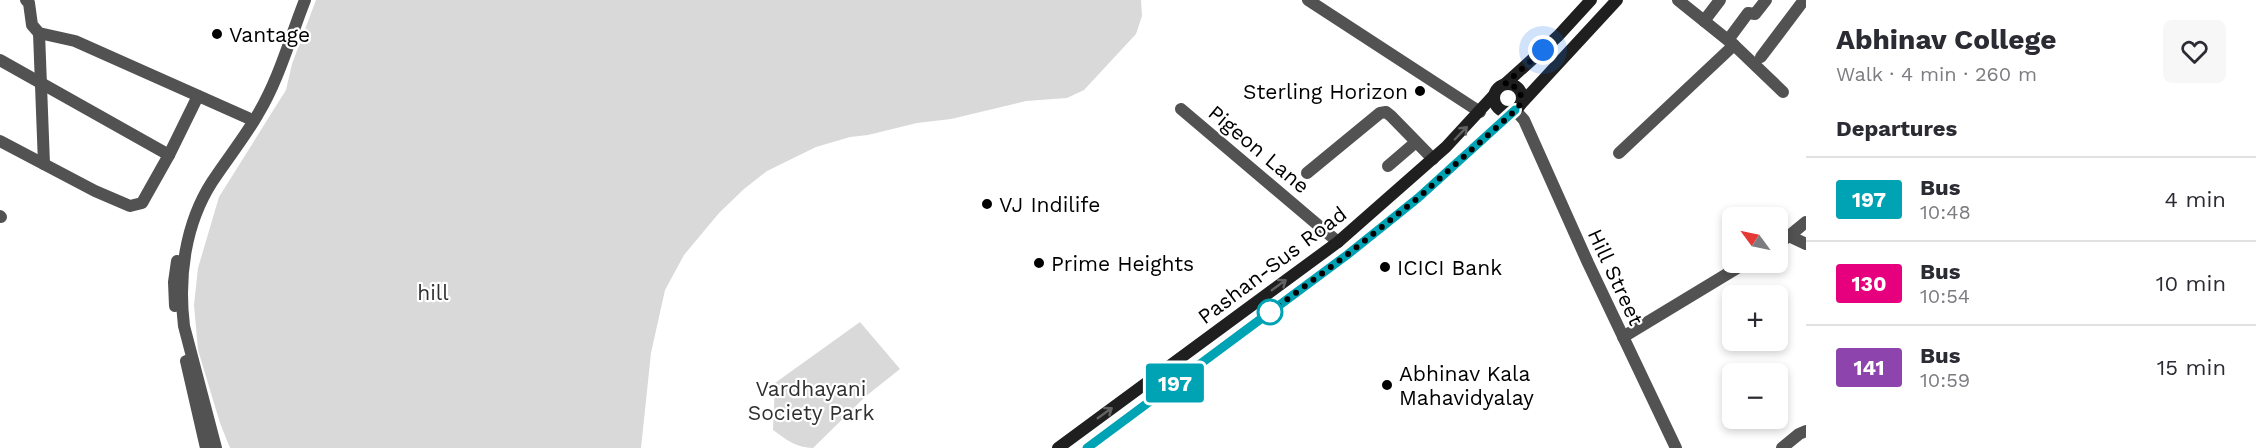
<!DOCTYPE html>
<html lang="en">
<head>
<meta charset="utf-8">
<style>
  :root { --surface:#fff; --page:#f7f7f7; --text:#2b2b33; --muted:#7c7c81; --line:#e1e1e2 }
  body { margin:0; font-family:"Work Sans",sans-serif; background:var(--page); color:var(--text); height:100vh; display:flex; flex-direction:column; font-size:22px; white-space:nowrap }
  * { box-sizing:border-box; margin:0 }
  p { font-size:20px; color:var(--muted) }
  .icon { flex:none; width:33px; height:33px; fill:none; stroke:currentColor; stroke-width:2; stroke-linecap:round; stroke-linejoin:round }
  .map { position:relative; flex:1; overflow:hidden }
  .side { display:flex; flex-direction:column; background:var(--surface); width:450px }
  .side>* { flex:none }
  .badge { padding:0 12px; border-radius:4px; font-size:21px; line-height:39px }
  .needle { width:39px; rotate:303deg }
  .buttons { position:absolute; left:1722px; top:207px; display:grid; gap:12px }
  .buttons a { display:grid; place-items:center; width:66px; height:66px; border-radius:9px; background:var(--surface); box-shadow:0 3px 9px #0003; font-size:30px }
  .you { position:absolute; width:30px; height:30px; margin:-15px; border:4px solid #fff; border-radius:50%; background:#1a73e8; box-shadow:0 0 0 9px #1a73e833 }
  .map>.badge { position:absolute; translate:-50% -50%; box-shadow:0 0 0 3px #fff }
  h2 { padding:0 30px; font-size:22px; line-height:54px }
  .round { display:grid; place-items:center; flex:none; width:63px; height:63px; border-radius:9px; background:var(--page) }
  .head { display:flex; align-items:center; justify-content:space-between; height:102px; padding:0 30px }
  h1 { font-size:28px; font-weight:700; line-height:45px }
  ul { padding:0; list-style:none }
  li { display:flex; align-items:center; gap:18px; height:84px; padding:0 30px; border-top:2px solid var(--line) }
  li div { flex:1 }
  li b { display:block; font-size:22px }
  li em { font-style:normal }
  li .badge { min-width:66px; font-weight:700; text-align:center }
  main { display:flex; flex:1; min-height:0 }
  .map>svg:first-child { display:block }
  .green { fill:#d9d9d9 }
  .lines { fill:none; stroke-linecap:round; stroke-linejoin:round }
  .street { stroke:#525252; stroke-width:12 }
  .secondary { stroke:#1f1f1f; stroke-width:12 }
  .oneway { stroke:#626262 }
  .line-casing { stroke:#fff; stroke-width:14 }
  .line { stroke:#00a3b4; stroke-width:9 }
  .walk { stroke:#000; stroke-width:6; stroke-dasharray:0 10.8 }
  .poi-dot { fill:#000; stroke:#fff; stroke-width:2 }
  .stop-dot { fill:#fff; stroke:#00a3b4; stroke-width:3 }
  .labels { text-anchor:middle; dominant-baseline:central; stroke-width:4.5; stroke-linejoin:round; paint-order:stroke }
  .poi-label { font-size:21px; fill:#000; stroke:#fff; text-anchor:start }
  .street-label { font-size:21px; fill:#000; stroke:#fff }
  .park-label { font-size:21px; fill:#303030; stroke:#fff }
</style>
</head>
<body>
<main>
<div class="map">
<svg width="1806" height="448" viewBox="0 0 1806 448">
  <rect width="100%" height="100%" fill="#fff"/>
  <g class="green">
    <path d="M316 0H1141L1142 16 1136 34 1084 90 1067 98 1026 101 951 119 917 123 868 135 850 137 816 147 767 171 744 189 719 213 684 255 665 290 651 353 641 448H230L220 423 198 350 194 305 198 268 219 197 286 90 292 64Z"/>
    <path d="M860 322 900 369 866 396 813 448C797 448 785 439 773 430L775 383Z"/>
  </g>
  <g class="lines">
    <g class="street">
      <path d="M26 0 29 3 32 25 39 33 75 41 248 118"/>
      <path d="M1308 0 1480 112"/>
      <path d="M1678 0 1734 45 1783 92"/>
      <path d="M1704 21 1720 0"/>
      <path d="M39 33 44 164"/>
      <path d="M1728 40 1748 13 1755 14 1766 0"/>
      <path d="M1761 57 1804 0"/>
      <path d="M0 60 169 155"/>
      <path d="M1181 109 1338 242"/>
      <path d="M1515 110 1524 120 1588 263 1676 448"/>
      <path d="M0 141 95 191 130 206 142 203 169 155 198 96"/>
      <path d="M1619 153 1734 45"/>
      <path d="M1388 166 1416 142"/>
      <path d="M1307 173 1380 113 1386 112 1391 116 1433 159"/>
      <path d="M0 216 1 217"/>
      <path d="M1789 236 1806 222"/>
      <path d="M1778 244 1789 236 1806 244"/>
      <path d="M175 306 174 282 177 261"/>
      <path d="M1623 337 1747 262"/>
      <path d="M186 361 206 448"/>
      <path d="M216 448 184 326C178 277 185 224 212 182 227 159 245 137 258 114 279 79 290 38 305 0"/>
      <path d="M1782 448 1799 434 1806 431"/>
    </g>
    <g class="secondary">
      <path d="M1505 84 1558 36 1591 0"/>
      <circle cx="1508" cy="98" r="14"/>
      <path d="M1520 105 1617 0"/>
      <path d="M1058 448 1338 242 1446 147 1494 95"/>
      <path d="M1087 448 1347 255 1418 198 1515 110"/>
    </g>
  </g>
  <defs><path id="oneway-shaft" d="M-6 0H5M1.5-3L5.5 0L1.5 3" fill="none" stroke-width="1.6" stroke-linecap="round" stroke-linejoin="round" transform="scale(1.5)"/></defs>
  <g class="oneway">
    <use href="#oneway-shaft" transform="translate(1461 133) rotate(-46)"/>
    <use href="#oneway-shaft" transform="translate(1279 285) rotate(-36)"/>
    <use href="#oneway-shaft" transform="translate(1105 413) rotate(-36)"/>
  </g>
  <g class="lines">
    <g class="line-casing">
      <path id="line" d="M1087 448 1347 255 1418 198 1515 110"/>
    </g>
    <use href="#line" class="line"/>
    <path class="walk" d="M1270 312 1347 255 1418 198 1518 108C1525 96 1519 85 1505 84L1543 50"/>
  </g>
  <g class="poi-dot">
    <circle cx="217" cy="34" r="6"/>
    <circle cx="1420" cy="91" r="6"/>
    <circle cx="987" cy="204" r="6"/>
    <circle cx="1039" cy="263" r="6"/>
    <circle cx="1385" cy="267" r="6"/>
    <circle cx="1387" cy="385" r="6"/>
  </g>
  <circle class="stop-dot" cx="1270" cy="312" r="12"/>
  <g class="labels">
    <g class="poi-label">
      <text x="229" y="34">Vantage</text>
      <text x="1408" y="91" text-anchor="end">Sterling Horizon</text>
      <text x="999" y="204">VJ Indilife</text>
      <text x="1051" y="263">Prime Heights</text>
      <text x="1397" y="267">ICICI Bank</text>
      <text x="1399" y="373">Abhinav Kala<tspan x="1399" dy="24">Mahavidyalay</tspan></text>
    </g>
    <g class="street-label">
      <text transform="translate(1259 149) rotate(40)">Pigeon Lane</text>
      <text transform="translate(1272 265) rotate(-37)">Pashan-Sus Road</text>
      <text transform="translate(1616 277) rotate(65)">Hill Street</text>
    </g>
    <g class="park-label">
      <text x="433" y="292">hill</text>
      <text x="811" y="388">Vardhayani<tspan x="811" dy="24">Society Park</tspan></text>
    </g>
  </g>
</svg>
<div class="buttons">
<a><svg class="needle" viewBox="-14 -14 28 28"><path d="M0-13l5 13h-10z" fill="#e53935"/><path d="M0 13l5-13h-10z" fill="#7c7c81"/></svg></a>
<a>+</a>
<a>−</a>
</div>
<div class="you" style="left:1543px;top:50px"></div>
<b class="badge" style="left:1175px;top:383px;background:#00a3b4;color:#fff">197</b>
</div>
<section class="side">
<div class="head"><div><h1>Abhinav College</h1><p>Walk · 4 min · 260 m</p></div><a class="round"><svg class="icon" aria-label="heart" viewBox="0 0 24 24"><path d="M12 20l-8-8c-3-5 5-10 8-4 3-6 11-1 8 4z"/></svg></a></div>
<h2>Departures</h2>
<ul>
<li><span class="badge" style="background:#00a3b4;color:#fff">197</span><div><b>Bus</b><p>10:48</p></div><em>4 min</em></li>
<li><span class="badge" style="background:#e6007e;color:#fff">130</span><div><b>Bus</b><p>10:54</p></div><em>10 min</em></li>
<li><span class="badge" style="background:#8e44ad;color:#fff">141</span><div><b>Bus</b><p>10:59</p></div><em>15 min</em></li>
</ul>
</section>
</main>
</body>
</html>
